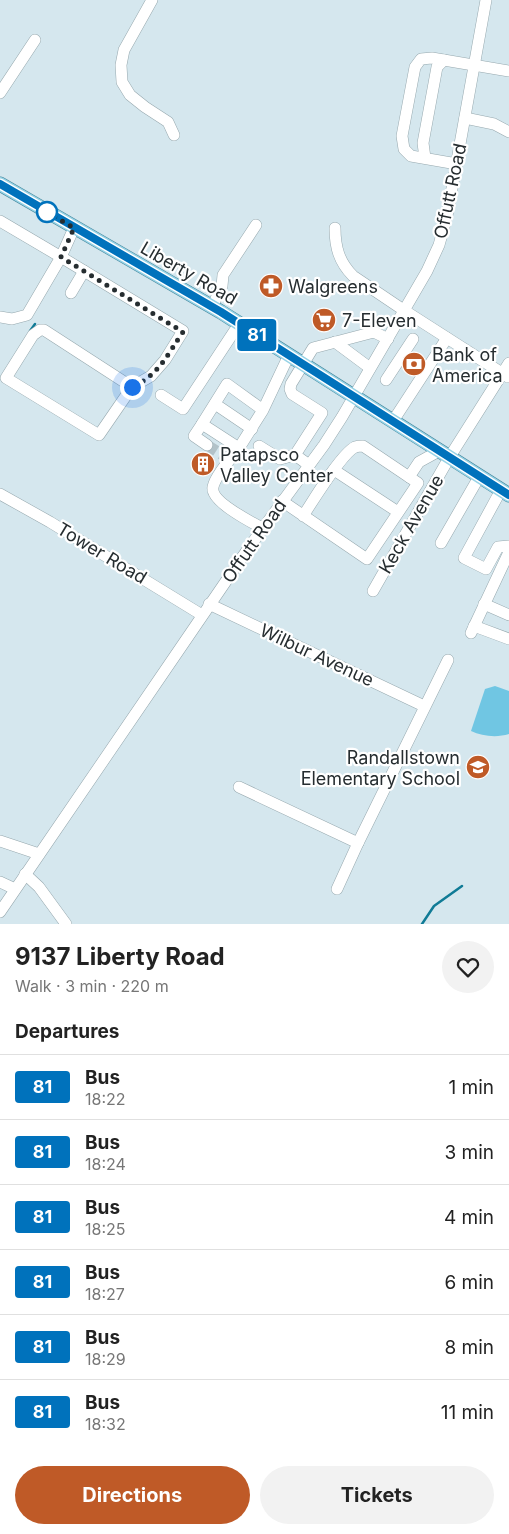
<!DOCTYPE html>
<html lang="en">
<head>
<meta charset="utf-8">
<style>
  :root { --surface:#fff; --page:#f2f2f2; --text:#222; --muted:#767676; --line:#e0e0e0; --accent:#bf5a27 }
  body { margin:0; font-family:Inter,sans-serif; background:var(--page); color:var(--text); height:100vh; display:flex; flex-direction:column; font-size:19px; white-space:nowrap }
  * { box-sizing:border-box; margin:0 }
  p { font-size:16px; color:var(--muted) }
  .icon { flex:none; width:28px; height:28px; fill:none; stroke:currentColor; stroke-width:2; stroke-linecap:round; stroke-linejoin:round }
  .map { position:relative; height:924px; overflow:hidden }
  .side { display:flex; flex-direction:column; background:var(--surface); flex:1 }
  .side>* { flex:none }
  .badge { padding:0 10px; border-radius:4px; font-size:18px; line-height:32px }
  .you { position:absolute; width:25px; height:25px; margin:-12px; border:4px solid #fff; border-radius:50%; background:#1a73e8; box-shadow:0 0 0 8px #1a73e833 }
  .map>.badge { position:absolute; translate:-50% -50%; box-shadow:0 0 0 2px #fff }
  h2 { padding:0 15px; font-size:19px; line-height:45px }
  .round { display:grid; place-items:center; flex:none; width:52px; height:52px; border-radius:26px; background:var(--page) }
  .overview { display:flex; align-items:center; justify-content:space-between; height:85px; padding:0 15px }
  h1 { font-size:24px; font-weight:700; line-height:38px }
  .action { display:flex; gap:10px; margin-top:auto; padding:10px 15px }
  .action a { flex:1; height:58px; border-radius:30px; background:var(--accent); color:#fff; font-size:20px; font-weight:700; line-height:58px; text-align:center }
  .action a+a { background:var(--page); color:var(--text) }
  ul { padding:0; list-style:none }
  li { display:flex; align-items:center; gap:15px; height:65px; padding:0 15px; border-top:1px solid var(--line) }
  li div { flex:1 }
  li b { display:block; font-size:19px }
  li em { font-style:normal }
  li .badge { min-width:55px; font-weight:700; text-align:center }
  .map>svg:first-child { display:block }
  .green { fill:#70c6e3 }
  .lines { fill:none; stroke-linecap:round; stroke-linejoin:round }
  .stream { stroke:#107b96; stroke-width:2.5 }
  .minor-tunnel { stroke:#b2c2c8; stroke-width:11; stroke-dasharray:11 5.5; stroke-linecap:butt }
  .minor-casing { stroke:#96a8ae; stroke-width:12 }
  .major-casing { stroke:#43859b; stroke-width:15 }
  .minor { stroke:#fff; stroke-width:11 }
  .major { stroke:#97d3e6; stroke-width:14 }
  .line-casing { stroke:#fff; stroke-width:11 }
  .line { stroke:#0072bc; stroke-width:8 }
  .walk { stroke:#262d30; stroke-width:5; stroke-dasharray:0 9 }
  .stop-dot { fill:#fff; stroke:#0072bc; stroke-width:2.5 }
  .labels { text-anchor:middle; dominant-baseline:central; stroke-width:4.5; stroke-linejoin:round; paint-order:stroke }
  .street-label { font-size:18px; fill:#262d30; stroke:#fff }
  .poi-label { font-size:18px; fill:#262d30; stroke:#fff; text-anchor:start }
</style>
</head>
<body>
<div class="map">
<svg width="509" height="924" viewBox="0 0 509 924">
  <rect width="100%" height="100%" fill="#d5e7ee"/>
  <path class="green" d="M495 686 509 691V734C496 738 482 736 471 731L485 689Z"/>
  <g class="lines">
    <g class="stream">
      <path d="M30 331 35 324"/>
      <path d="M422 924 434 906 462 886"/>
    </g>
    <path class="minor-tunnel" d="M207 445 224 456"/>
    <g class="minor-casing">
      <g id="minor">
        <path d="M152 0 124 50 121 65 122 82 130 95 145 107 168 122 174 135"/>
        <path d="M0 93 35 40"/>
        <path d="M465 118 494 124 509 132"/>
        <path d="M425 158 423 143 437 67 444 60"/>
        <path d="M457 164 411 156 404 149 402 136 415 67 421 59 432 58 509 71"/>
        <path d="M0 221 61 257 74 228"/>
        <path d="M335 228C335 247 339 262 353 276L405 311 508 377"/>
        <path d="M71 293 84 271"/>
        <path d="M212 307 222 286 223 275 256 225"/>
        <path d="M0 317 12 319 27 315 61 257 183 331 165 360 151 376 132 387 99 435 6 378 33 335 40 330H44L132 387"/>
        <path d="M335 342 370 368"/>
        <path d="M386 380 413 339"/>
        <path d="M161 395 183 409 239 324"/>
        <path d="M215 404 252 429"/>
        <path d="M263 410 227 384 202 424 239 448 263 410 289 355"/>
        <path d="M393 421 447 338"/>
        <path d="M202 424 194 436 207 445"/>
        <path d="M259 446 280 459 295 455"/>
        <path d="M239 448C232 457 215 476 213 487 210 501 251 522 262 528"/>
        <path d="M309 465 295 455 322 413 292 394 290 389 291 384 313 348 374 332 388 339"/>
        <path d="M334 470 398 512"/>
        <path d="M409 477 419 462 439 451"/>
        <path d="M501 490 464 558 486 569 498 547 509 546"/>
        <path d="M0 494 50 522 202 615"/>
        <path d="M282 501 367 559 418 483 363 446C360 446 358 446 355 447 341 454 313 501 303 516"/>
        <path d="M441 543 479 477"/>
        <path d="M373 591 449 458 509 363"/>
        <path d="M209 604 424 706"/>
        <path d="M484 604 509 615"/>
        <path d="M474 626 509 639"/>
        <path d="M471 633 509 552"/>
        <path d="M239 787 358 843"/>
        <path d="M0 841 39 854"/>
        <path d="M25 874 39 887 66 924"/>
        <path d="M0 882 15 889"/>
        <path d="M337 889 358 843 448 660"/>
        <path d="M0 912 250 546 324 445 342 417 427 271 439 245 447 216 486 0"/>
      </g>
    </g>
    <g class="major-casing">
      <path id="major" d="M0 184 221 312 509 495"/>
    </g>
    <use href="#minor" class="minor"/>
    <use href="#major" class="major"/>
  </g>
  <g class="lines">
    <g class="line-casing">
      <path id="line" d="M0 184 221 312 509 495"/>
    </g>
    <use href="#line" class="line"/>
    <path class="walk" d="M47 212 74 228 61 257 183 332C167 355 159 375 132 387"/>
  </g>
  <defs>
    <g id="pharmacy-disc" transform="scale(1.25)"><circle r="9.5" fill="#bf5a27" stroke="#fff"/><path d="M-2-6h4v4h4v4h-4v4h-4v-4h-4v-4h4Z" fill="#fff"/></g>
    <g id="supermarket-disc" transform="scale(1.25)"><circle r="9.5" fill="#bf5a27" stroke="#fff"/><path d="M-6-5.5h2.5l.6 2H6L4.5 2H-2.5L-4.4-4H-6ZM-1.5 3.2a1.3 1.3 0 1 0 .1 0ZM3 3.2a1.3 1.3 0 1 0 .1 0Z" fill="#fff"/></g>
    <g id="bank-disc" transform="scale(1.25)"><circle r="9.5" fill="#bf5a27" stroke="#fff"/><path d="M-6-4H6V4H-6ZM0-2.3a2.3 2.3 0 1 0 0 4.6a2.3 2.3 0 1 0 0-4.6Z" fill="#fff"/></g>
    <g id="building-disc" transform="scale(1.25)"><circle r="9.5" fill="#bf5a27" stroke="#fff"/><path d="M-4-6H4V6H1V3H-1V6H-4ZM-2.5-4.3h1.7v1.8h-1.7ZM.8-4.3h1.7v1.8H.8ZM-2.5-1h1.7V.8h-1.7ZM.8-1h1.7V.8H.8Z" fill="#fff"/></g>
    <g id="school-disc" transform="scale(1.25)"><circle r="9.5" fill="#bf5a27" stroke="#fff"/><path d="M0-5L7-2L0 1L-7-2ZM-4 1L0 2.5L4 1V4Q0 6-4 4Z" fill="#fff"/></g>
  </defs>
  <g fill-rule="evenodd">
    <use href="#pharmacy-disc" x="271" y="286"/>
    <use href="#supermarket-disc" x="324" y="320"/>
    <use href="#bank-disc" x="414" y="364"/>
    <use href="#building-disc" x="203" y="464"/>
    <use href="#school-disc" x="478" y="767"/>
  </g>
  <circle class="stop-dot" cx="47" cy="212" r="10"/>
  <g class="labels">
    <g class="street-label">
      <text transform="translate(450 191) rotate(-78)">Offutt Road</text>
      <text transform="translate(189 273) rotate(30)">Liberty Road</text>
      <text transform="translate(411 524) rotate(-60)">Keck Avenue</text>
      <text transform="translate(254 541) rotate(-55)">Offutt Road</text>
      <text transform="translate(102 553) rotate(31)">Tower Road</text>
      <text transform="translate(317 655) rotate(25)">Wilbur Avenue</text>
    </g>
    <g class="poi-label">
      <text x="288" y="286">Walgreens</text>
      <text x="342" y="320">7-Eleven</text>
      <text x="432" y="354">Bank of<tspan x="432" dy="21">America</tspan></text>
      <text x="220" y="454">Patapsco<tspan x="220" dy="21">Valley Center</tspan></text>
      <text x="460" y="757" text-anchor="end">Randallstown<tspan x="460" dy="21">Elementary School</tspan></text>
    </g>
  </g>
</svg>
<div class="you" style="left:132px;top:387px"></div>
<b class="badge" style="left:257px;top:335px;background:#0072bc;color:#fff">81</b>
</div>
<section class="side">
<div class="overview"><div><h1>9137 Liberty Road</h1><p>Walk · 3 min · 220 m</p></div><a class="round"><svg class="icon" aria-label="heart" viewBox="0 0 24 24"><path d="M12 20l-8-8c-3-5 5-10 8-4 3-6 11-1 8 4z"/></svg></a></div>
<h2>Departures</h2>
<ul>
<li><span class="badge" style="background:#0072bc;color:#fff">81</span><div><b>Bus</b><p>18:22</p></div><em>1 min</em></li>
<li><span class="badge" style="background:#0072bc;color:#fff">81</span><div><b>Bus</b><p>18:24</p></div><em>3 min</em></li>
<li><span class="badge" style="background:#0072bc;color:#fff">81</span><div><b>Bus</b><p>18:25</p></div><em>4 min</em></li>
<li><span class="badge" style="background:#0072bc;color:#fff">81</span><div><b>Bus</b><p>18:27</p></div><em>6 min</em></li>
<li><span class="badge" style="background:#0072bc;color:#fff">81</span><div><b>Bus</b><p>18:29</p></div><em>8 min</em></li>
<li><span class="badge" style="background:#0072bc;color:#fff">81</span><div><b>Bus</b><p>18:32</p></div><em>11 min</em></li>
</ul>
<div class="action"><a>Directions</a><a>Tickets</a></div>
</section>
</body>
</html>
